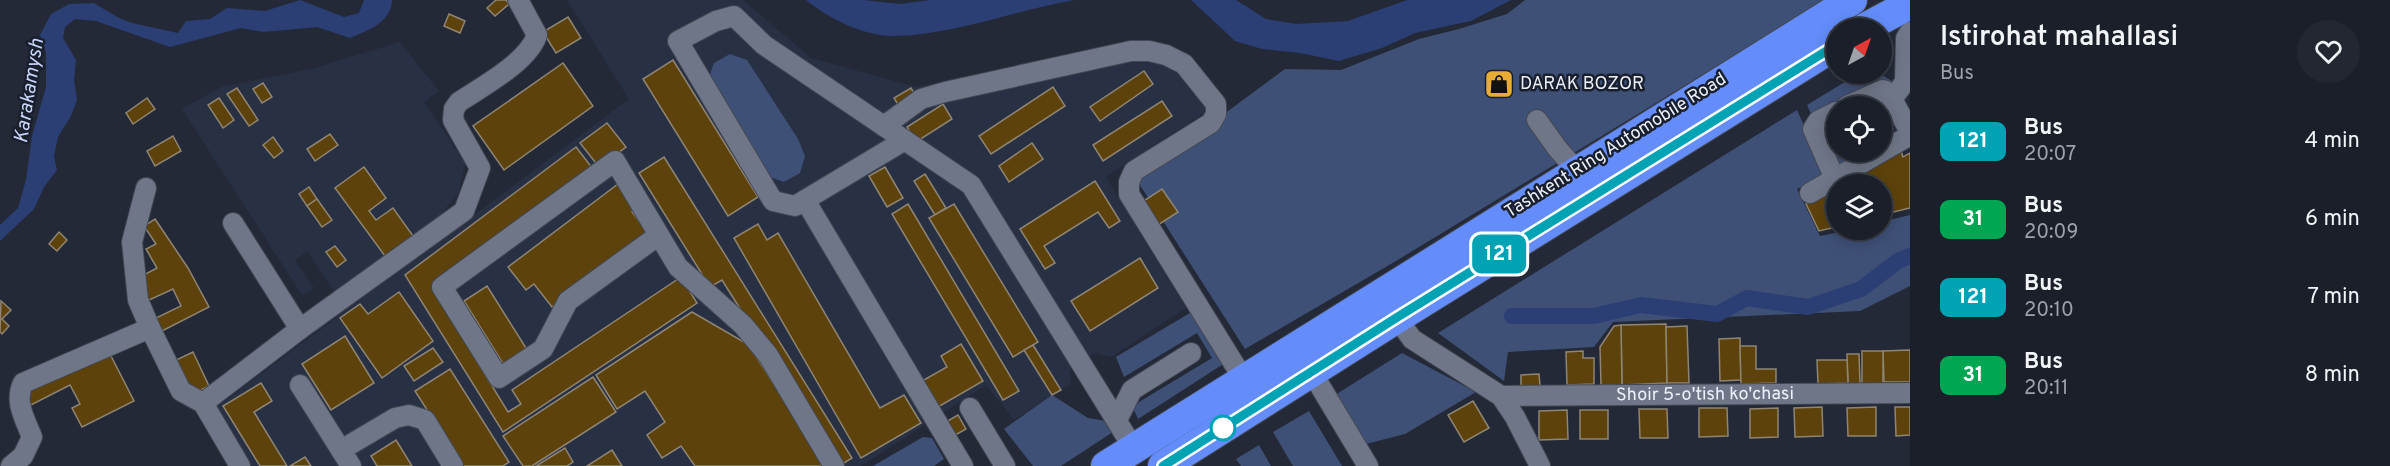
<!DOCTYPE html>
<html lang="en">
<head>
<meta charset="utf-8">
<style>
  :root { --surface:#1a1f29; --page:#232731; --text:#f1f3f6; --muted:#9fa2a8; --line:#383d46 }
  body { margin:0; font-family:Overpass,sans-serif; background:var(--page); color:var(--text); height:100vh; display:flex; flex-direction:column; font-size:22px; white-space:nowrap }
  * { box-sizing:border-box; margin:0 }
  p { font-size:20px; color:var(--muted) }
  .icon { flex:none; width:33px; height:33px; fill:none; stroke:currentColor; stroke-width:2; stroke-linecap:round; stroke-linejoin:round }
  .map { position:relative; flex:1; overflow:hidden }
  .panel { display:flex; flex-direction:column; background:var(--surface); width:480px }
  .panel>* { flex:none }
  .badge { padding:0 12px; border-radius:9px; font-size:21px; line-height:39px }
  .needle { width:39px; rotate:40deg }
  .controls { position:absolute; left:1826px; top:18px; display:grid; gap:12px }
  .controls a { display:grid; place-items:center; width:66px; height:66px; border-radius:50%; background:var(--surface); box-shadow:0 3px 15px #0003,0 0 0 2px var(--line); font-size:30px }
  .map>.badge { position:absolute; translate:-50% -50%; box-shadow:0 0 0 3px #fff }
  .round { display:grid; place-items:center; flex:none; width:63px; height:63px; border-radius:32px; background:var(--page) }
  .head { display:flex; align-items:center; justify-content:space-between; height:102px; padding:0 30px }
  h1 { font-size:28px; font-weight:600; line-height:45px }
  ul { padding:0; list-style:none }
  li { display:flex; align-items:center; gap:18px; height:78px; padding:0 30px }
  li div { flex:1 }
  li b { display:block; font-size:22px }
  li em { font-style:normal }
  li .badge { min-width:66px; font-weight:700; text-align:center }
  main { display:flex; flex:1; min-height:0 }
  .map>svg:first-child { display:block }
  .built { fill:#283044 }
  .green { fill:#3f5077 }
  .water { fill:#2b3f75 }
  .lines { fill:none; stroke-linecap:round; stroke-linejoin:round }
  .canal { stroke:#2b3f75; stroke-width:16 }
  .building { fill:#5d420b; stroke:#8f8574; stroke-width:1.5 }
  .minor-casing { stroke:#424753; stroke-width:22 }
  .highway-casing { stroke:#424753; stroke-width:32 }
  .minor { stroke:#6f7687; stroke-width:20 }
  .highway { stroke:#648dfb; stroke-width:30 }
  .line-casing { stroke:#fff; stroke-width:14 }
  .line { stroke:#00a3b4; stroke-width:9 }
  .stop-dot { fill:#fff; stroke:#00a3b4; stroke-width:3 }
  .labels { text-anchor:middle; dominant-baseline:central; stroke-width:5; stroke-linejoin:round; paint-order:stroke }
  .poi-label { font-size:18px; fill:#ebf0fa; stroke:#191f2d; text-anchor:start }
  .street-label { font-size:18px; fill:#ebf0fa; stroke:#191f2d }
  .water-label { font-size:20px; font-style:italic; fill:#c7d6f9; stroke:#191f2d }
</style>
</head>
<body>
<main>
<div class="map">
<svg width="1910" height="466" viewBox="0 0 1910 466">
  <rect width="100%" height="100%" fill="#232937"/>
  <g class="built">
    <path d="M567 0H743L811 58 916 87 1149 40 1186 59 1227 98 1106 177 1186 308 1111 357 1095 353 1081 362 1070 369 1071 384 1014 420 986 385 861 466H247L214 409 629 99Z"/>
    <path d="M400 42 439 91 424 102 465 163 459 192 424 236 339 298 307 251 295 261 314 288 302 295 182 109 221 87 311 69Z"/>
  </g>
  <g class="green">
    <path d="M1525 0H1825L1396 261 1245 349 1136 179 1285 69 1341 70 1419 39 1459 29 1507 14Z"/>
    <path d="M730 54 747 60 798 139 805 156 800 173 784 182 767 176 708 80 714 63Z"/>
    <path d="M1858 74H1880L1892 81 1812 116 1807 105Z"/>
    <path d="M1797 110 1826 174 1797 189 1820 236 1850 230H1881V222L1910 215V286L1860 311 1613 322 1594 347 1508 352 1504 381 1438 333Z"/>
    <path d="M1836 120V152H1867L1841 167C1832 158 1822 137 1826 126Z"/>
    <path d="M1195 310 1228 361 1138 419 1133 408 1139 402 1212 358 1197 333 1124 377 1116 357Z"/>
    <path d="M1402 353 1476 392 1405 434 1366 444 1335 395Z"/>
    <path d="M1052 395 1088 418 1112 422 1113 432 1061 466H1033L1004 429Z"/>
    <path d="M1309 411 1342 466H1293L1273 432Z"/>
    <path d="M923 437 932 438 944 459 934 466H873Z"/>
    <path d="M1259 445 1271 466H1241L1236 459Z"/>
  </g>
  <g class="water">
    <path d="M300 0 344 17 359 13 364 0H392C391 23 368 30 350 38L317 27 263 32 241 28 170 47 96 21 75 19 65 27 63 38 76 60 74 80 77 100 71 116 58 137 54 156 57 170 44 187 34 209 0 241V225L18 208 26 180 32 136 46 87V52L40 35 51 14 69 4 94 3 117 17 132 23 178 33 186 21 210 19 227 8 265 11Z"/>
    <path d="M806 0H864L900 4 930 0H1075C1015 10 956 35 894 36 863 36 830 19 806 0Z"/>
    <path d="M1191 0H1236L1266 19 1296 24 1348 21 1407 0H1511L1471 21 1415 33 1382 48 1339 61 1300 53 1262 49 1235 41Z"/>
  </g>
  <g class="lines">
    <path class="canal" d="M1512 316H1594L1641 305 1717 314 1747 298 1808 307 1861 289 1898 261 1910 256"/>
  </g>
  <g class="building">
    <path d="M496 0H506L509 4 495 16 487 8Z"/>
    <path d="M449 14 465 21 460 33 444 26Z"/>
    <path d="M568 17 581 38 556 53 543 32Z"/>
    <path d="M673 60 758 197 728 216 643 79Z"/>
    <path d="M563 63 593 106 504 170 473 126Z"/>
    <path d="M1144 71 1153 84 1100 121 1090 107Z"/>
    <path d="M263 83 272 97 262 103 253 89Z"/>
    <path d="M1053 87 1065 106 991 154 979 136Z"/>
    <path d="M237 88 258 120 249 126 227 94Z"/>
    <path d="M911 88 917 98 900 108 894 98Z"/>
    <path d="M147 98 155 109 133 124 126 113Z"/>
    <path d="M219 98 234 120 223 128 208 105Z"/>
    <path d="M1162 101 1172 116 1103 161 1093 145Z"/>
    <path d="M943 104 952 119 916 142 907 127Z"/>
    <path d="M607 123 626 147 599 167 580 143Z"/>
    <path d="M330 134 338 145 315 161 307 149Z"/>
    <path d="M173 136 181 151 155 166 147 151Z"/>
    <path d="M273 137 283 151 274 158 263 145Z"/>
    <path d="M1032 143 1043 159 1009 182 999 166Z"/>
    <path d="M576 147 593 169 432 288 508 412 521 404 512 390 681 277 697 303 503 432 405 275Z"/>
    <path d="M1901 151 1903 157 1910 153V208L1881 215V184H1840Z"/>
    <path d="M664 157 852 458 839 466 722 280 710 287 639 173Z"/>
    <path d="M364 167 386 198 369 211 376 220 393 208 416 240 388 260 335 188Z"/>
    <path d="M885 167 903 198 887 207 869 176Z"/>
    <path d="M925 174 946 208 935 215 914 181Z"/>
    <path d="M1095 181 1120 221 1109 228 1098 212 1044 246 1055 263 1045 269 1020 229Z"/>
    <path d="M618 184 637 208 632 212 648 233 552 307 534 284 526 290 508 267Z"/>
    <path d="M309 187 317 199 307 206 299 194Z"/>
    <path d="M1836 187V227L1819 231 1806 204Z"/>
    <path d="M1162 189 1178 212 1155 227 1139 204Z"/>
    <path d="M317 199 332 220 322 227 307 206Z"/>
    <path d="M908 204 1019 391 1003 400 892 214Z"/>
    <path d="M954 204 1038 342 1013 357 929 218Z"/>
    <path d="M155 219 188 268 209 307 162 331 156 318 181 306 173 289 147 301 142 276 157 268 146 249 156 244 144 226Z"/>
    <path d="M758 224 767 240 778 233 880 408 904 395 921 423 861 458 734 238Z"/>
    <path d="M59 232 67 240 57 251 49 244Z"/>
    <path d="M335 246 346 260 337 267 326 252Z"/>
    <path d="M1140 258 1158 288 1090 331 1071 301Z"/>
    <path d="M487 286 531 356 507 370 464 301Z"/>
    <path d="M399 292 433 341 382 378 340 318 360 304 368 314Z"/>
    <path d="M1 301 11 310 2 319 9 326 2 334 0 332Z"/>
    <path d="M692 312 749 345 825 466H695L681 446 662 458 647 435 665 422 645 391 617 409 596 375Z"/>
    <path d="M1666 324 1667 383 1622 385 1621 325Z"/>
    <path d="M1621 325 1622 385H1601L1600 347 1614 326Z"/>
    <path d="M1687 326 1689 383H1667L1666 327Z"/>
    <path d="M345 336 374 383 331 410 302 364Z"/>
    <path d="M1740 338 1741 380 1720 381 1719 339Z"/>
    <path d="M961 344 983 381 938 407 922 381 947 367 941 356Z"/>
    <path d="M1033 345 1061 390 1052 395 1024 350Z"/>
    <path d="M1740 346H1756V369H1776V383L1741 384Z"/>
    <path d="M433 348 443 362 414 381 404 366Z"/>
    <path d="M1910 350V382H1884L1883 351Z"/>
    <path d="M1583 351V358H1594V384L1567 385 1566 352Z"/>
    <rect x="1862" y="351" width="21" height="33"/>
    <path d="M109 352 134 401 82 427 72 408 80 404 70 385 27 407 21 395Z"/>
    <path d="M193 352 209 386 191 395 174 361Z"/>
    <path d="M1847 354H1859L1860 384H1848Z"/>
    <path d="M1817 360H1847L1848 383 1818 384Z"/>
    <path d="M450 369 509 462 503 466H463L415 391Z"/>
    <path d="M1539 374 1540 386 1521 387V375Z"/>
    <path d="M593 377 616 412 532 466H523L503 436Z"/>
    <path d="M261 383 272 401 254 412 287 466H260L223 406Z"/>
    <path d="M1473 401 1489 428 1464 442 1448 415Z"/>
    <path d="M1822 407 1823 436 1795 437 1794 408Z"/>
    <path d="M1876 407V436H1848L1847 408Z"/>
    <path d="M1895 407H1910V435L1896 436Z"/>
    <path d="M1699 408H1727L1728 436 1699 437Z"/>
    <path d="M1778 408V437L1750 438V409Z"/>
    <path d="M1639 409H1667L1668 438H1640Z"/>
    <path d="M1567 410 1568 439 1539 440V411Z"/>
    <rect x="1580" y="410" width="28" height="29"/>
    <path d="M958 415 966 429 952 437 944 423Z"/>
    <path d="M396 440 412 466H377L371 456Z"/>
    <path d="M565 448 573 462 567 466H536Z"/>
    <path d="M612 450 622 466H587Z"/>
    <path d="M305 457 311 466H290Z"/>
  </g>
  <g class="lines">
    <g class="minor-casing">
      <g id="minor">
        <path d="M1847 106 1883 90 1886 91 1892 99"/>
        <path d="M1537 120 1557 148 1577 171"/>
        <path d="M884 126 921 99 945 92 1131 51H1149L1166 55 1184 64 1216 104V114L1211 123 1134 171 1129 182V194L1244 380"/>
        <path d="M905 140 795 206 773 201 678 41 716 21 734 16 764 45 971 185 1134 449"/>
        <path d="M1835 179 1813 129 1818 121 1836 112"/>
        <path d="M146 188 132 242 138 300 150 328 181 391 203 403 240 466"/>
        <path d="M1810 193 1907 137 1910 132 1892 99 1905 82 1906 38 1910 32"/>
        <path d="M805 200 963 466"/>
        <path d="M233 223 300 329"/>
        <path d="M659 235 568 301 543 349 499 378 442 287 615 161 678 267 743 325 768 355 834 466"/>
        <path d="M1397 318 1412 339 1501 396 1515 417 1540 466"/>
        <path d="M1311 371 1368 466"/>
        <path d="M300 385 351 466"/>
        <path id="s1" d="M1501 396 1910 393"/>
        <path d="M203 403 300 329 464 211 480 168 453 120 454 109 459 102C483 86 528 62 537 35L518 0"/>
        <path d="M970 408 1005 466"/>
        <path d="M1117 420 1132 390 1191 353"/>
        <path d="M341 450 395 418 409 415 425 420 453 466"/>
        <path d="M11 466 23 456 32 437C25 419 14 402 23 383L150 328"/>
      </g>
    </g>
    <g class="highway-casing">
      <g id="highway">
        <path d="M1865 28 1910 4"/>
        <path d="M1106 466 1852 0"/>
        <path d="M1163 466 1397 318 1836 45"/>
      </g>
    </g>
    <use href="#minor" class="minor"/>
    <use href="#highway" class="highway"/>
  </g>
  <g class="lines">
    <g class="line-casing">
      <path id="line" d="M1163 466 1396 318 1836 45"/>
    </g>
    <use href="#line" class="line"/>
  </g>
  <defs>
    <g id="shop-square" transform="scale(1.5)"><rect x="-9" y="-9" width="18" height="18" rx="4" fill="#e7ac36" stroke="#191f2d"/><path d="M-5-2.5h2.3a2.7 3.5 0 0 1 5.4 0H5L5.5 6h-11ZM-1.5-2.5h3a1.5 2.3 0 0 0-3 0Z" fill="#111"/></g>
  </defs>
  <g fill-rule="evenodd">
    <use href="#shop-square" x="1499" y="84"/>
  </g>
  <circle class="stop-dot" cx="1223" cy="428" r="12"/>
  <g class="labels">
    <g class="poi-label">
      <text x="1520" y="84">DARAK BOZOR</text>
    </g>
    <g class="street-label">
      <text transform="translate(1616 146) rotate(-32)">Tashkent Ring Automobile Road</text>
      <text stroke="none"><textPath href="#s1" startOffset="204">Shoir 5-o'tish ko'chasi</textPath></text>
    </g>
    <g class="water-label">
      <text transform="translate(30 91) rotate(-81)">Karakamysh</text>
    </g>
  </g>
</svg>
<div class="controls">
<a><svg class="needle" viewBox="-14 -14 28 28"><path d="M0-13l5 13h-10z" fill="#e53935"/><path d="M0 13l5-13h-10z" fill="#9fa2a8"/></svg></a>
<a><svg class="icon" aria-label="locate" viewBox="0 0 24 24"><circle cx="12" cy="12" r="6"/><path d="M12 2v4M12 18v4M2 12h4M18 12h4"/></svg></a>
<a><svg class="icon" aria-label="layers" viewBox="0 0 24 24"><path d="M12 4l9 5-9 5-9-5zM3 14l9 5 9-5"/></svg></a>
</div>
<b class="badge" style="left:1499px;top:254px;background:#00a3b4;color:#fff">121</b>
</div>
<section class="panel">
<div class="head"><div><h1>Istirohat mahallasi</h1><p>Bus</p></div><a class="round"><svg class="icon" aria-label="heart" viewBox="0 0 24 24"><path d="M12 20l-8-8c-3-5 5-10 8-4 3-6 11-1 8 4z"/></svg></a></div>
<ul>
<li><span class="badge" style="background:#00a3b4;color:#fff">121</span><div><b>Bus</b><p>20:07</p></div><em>4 min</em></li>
<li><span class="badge" style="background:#00a651;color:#fff">31</span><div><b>Bus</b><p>20:09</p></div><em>6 min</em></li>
<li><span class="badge" style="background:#00a3b4;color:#fff">121</span><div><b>Bus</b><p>20:10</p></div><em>7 min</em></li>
<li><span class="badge" style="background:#00a651;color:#fff">31</span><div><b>Bus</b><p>20:11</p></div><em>8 min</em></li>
</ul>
</section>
</main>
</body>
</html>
